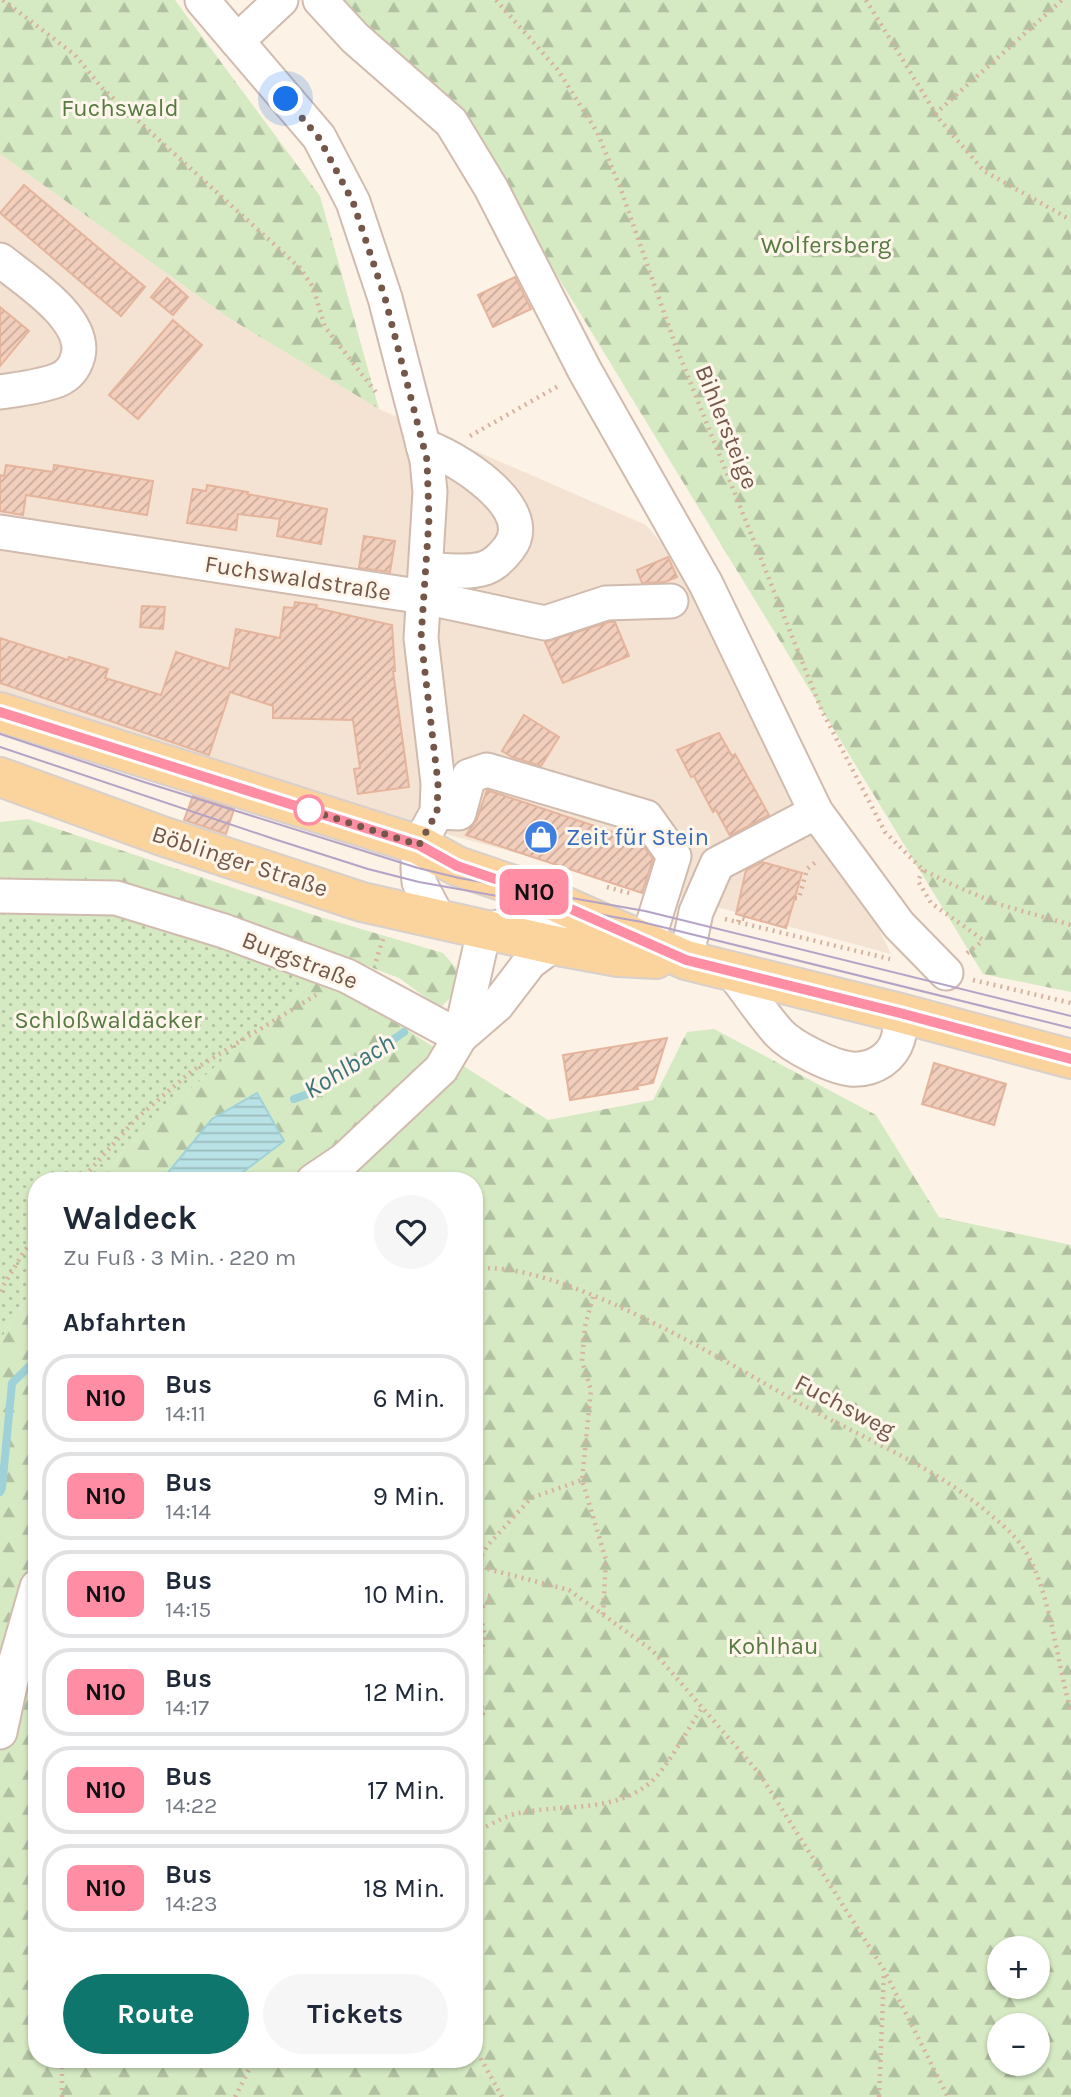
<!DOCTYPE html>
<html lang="de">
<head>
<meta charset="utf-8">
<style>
  :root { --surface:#fff; --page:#f6f6f7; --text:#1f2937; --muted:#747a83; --line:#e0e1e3; --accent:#0f766e }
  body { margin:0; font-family:Karla,sans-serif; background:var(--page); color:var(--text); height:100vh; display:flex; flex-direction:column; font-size:26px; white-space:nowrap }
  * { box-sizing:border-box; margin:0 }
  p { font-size:23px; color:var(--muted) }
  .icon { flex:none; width:38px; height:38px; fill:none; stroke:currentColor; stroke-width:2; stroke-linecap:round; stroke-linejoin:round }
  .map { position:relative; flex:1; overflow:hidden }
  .sheet { position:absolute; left:28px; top:1172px; width:455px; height:896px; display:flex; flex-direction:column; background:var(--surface); border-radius:28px; box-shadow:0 2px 5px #0004 }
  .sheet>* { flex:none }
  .badge { padding:0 14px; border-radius:10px; font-size:24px; line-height:46px }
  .controls { position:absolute; left:987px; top:1936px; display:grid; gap:14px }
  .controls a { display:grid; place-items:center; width:63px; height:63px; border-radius:50%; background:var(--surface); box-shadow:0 2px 5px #0004; font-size:35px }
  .you { position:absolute; width:35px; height:35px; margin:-18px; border:5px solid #fff; border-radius:50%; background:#1a73e8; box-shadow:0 0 0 10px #1a73e833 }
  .map>.badge { position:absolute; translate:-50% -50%; box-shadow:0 0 0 4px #fff }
  h2 { padding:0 35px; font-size:26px; line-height:63px }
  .round { display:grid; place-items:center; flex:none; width:74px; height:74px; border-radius:37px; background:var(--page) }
  .overview { display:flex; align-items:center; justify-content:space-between; height:119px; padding:0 35px }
  h1 { font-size:33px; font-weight:700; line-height:52px }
  .action { display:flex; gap:14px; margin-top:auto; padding:14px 35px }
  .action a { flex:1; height:80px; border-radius:42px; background:var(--accent); color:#fff; font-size:28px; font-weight:700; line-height:80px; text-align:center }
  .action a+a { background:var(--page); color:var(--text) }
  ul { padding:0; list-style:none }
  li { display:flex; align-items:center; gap:21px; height:88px; margin:0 14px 10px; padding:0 21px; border:4px solid var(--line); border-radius:28px }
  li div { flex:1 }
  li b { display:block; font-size:26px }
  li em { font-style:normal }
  li .badge { min-width:77px; font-weight:700; text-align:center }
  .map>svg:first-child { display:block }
  .residential { fill:#f4e3d3 }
  .grass { fill:url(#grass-dots) }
  .forest { fill:url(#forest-firs); fill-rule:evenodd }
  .water { fill:url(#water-rules); stroke:#9fd2d8; stroke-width:2 }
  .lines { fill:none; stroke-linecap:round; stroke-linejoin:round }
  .stream { stroke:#9fd2d8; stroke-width:8 }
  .building { fill:url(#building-hatch); stroke:#e5b49c; stroke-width:2 }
  .minor-casing { stroke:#d0bbae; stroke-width:37 }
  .major-casing { stroke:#d8d0cc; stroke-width:42 }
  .path { stroke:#d7b29f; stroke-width:4.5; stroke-dasharray:2 5; stroke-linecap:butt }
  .minor { stroke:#fff; stroke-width:33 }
  .major { stroke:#fbd39d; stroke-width:38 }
  .tram { stroke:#b4a3c6; stroke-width:2 }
  .line-casing { stroke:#fff; stroke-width:16 }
  .line { stroke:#ff8ea5; stroke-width:10 }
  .walk { stroke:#75574a; stroke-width:7; stroke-dasharray:0 12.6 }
  .stop-dot { fill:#fff; stroke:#ff8ea5; stroke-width:3.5 }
  .labels { text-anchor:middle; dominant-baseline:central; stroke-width:6; stroke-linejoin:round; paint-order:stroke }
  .park-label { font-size:24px; fill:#567b42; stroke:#fff6eb }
  .street-label { font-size:24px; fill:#75574a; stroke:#fff6eb }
  .shop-label { font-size:24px; fill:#366cbe; stroke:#fff6eb; text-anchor:start }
  .water-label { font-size:26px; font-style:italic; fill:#3d747b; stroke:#fff6eb }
</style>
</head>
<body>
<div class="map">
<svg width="1071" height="2097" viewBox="0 0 1071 2097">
  <defs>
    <pattern id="grass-dots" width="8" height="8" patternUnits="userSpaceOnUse" patternTransform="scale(1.75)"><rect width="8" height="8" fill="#d5eac3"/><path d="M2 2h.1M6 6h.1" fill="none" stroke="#b1c0a0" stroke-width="1.8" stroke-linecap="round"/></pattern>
    <pattern id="forest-firs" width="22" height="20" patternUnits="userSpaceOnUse" patternTransform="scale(1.75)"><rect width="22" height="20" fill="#d5eac3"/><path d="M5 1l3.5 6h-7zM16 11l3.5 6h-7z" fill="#b1c0a0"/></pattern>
    <pattern id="water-rules" width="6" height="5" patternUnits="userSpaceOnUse" patternTransform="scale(1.75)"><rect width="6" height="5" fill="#b9e2e6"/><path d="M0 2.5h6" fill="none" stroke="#9bbabc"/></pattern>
    <pattern id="building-hatch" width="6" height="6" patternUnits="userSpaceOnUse" patternTransform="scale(1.75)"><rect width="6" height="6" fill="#f2cebc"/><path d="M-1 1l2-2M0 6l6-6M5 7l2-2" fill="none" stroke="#c9aa9b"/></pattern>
  </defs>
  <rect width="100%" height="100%" fill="#fcf2e5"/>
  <path class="residential" d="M0 154 229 318 379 409 646 525 730 622 891 954 361 811 0 730Z"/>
  <path class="grass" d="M0 903 111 909 321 975 278 1009 121 1153 102 1181H37V1283L5 1331 0 1345Z"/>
  <g class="forest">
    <path d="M0 0H175L320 196 379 409 229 318 0 154Z"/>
    <path d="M338 0H1071V992L983 974 500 182Z"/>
    <path d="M28 819 317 916 443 953 457 969 450 998 440 1008 399 978 284 934 134 886H0V822Z"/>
    <path d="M321 975 548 1120 653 1100 687 1032 714 1029 876 1115 939 1217 1071 1245V2097H0V1345L5 1331 37 1283V2060H474V1181H102L121 1153 278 1009ZM999 1948H1038V1986H999ZM999 2025H1038V2063H999Z"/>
  </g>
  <path class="water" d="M257 1093 284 1141 231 1181H161L212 1119Z"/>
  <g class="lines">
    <g class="stream">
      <path d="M294 1099 324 1088 404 1032"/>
      <path d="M0 1492 2 1488 12 1383 37 1359"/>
    </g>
  </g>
  <g class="building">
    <path d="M24 185 145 287 121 316 0 213Z"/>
    <path d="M515 277 531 309 493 327 478 295Z"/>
    <path d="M167 278 188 297 173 315 151 297Z"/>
    <path d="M0 307 29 331 0 366Z"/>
    <path d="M173 320 202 345 138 419 109 395Z"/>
    <path d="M6 465 53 472 54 465 153 481 147 515 26 495 23 515 0 511V475L4 476Z"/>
    <path d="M207 485 248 492 247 494 327 509 321 544 277 536 280 519 238 514 236 530 187 523 193 489 206 491Z"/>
    <path d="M364 536 395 541 390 572 359 568Z"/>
    <path d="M668 557 677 577 665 582 642 583 637 570Z"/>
    <path d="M295 602 317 605 316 608 392 625 395 671H393L409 787 358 794 354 769 360 768 353 720 273 718V706L230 692 209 755 0 683V638L68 660 69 657 108 669 105 678 161 695 176 652 229 669 236 629 280 638 284 607 294 608Z"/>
    <path d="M142 606 165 607 163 629 140 627Z"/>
    <path d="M609 622H615L629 656 563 683 545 642Z"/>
    <path d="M524 715 559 737 541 766 512 757 502 751Z"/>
    <path d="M719 733 732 756 735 754 769 815 730 836 716 810 713 812 694 776 691 777 677 750Z"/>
    <path d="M487 790 640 841 653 859 642 893 466 835 477 819Z"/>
    <path d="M193 796 234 809 226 834 184 820Z"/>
    <path d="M762 862 802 873 786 928 736 914 746 870Z"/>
    <path d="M667 1038 653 1083 637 1086 638 1089 570 1100 563 1055Z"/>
    <path d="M934 1063 1006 1084 994 1125 922 1104Z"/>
  </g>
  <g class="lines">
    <g class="minor-casing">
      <g id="minor">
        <path d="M202 0 319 137 353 202 385 298 427 460 430 492 421 638 438 783 437 812 419 845 418 868 419 882 439 920"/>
        <path d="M320 0 355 38 451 122 491 188 585 371 706 584 816 812 899 925 946 973"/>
        <path d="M237 41 281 0"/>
        <path d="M0 260C25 280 87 319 78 356 75 367 70 375 58 380 40 387 19 389 0 392"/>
        <path d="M423 446C453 455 540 508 509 548 503 556 496 564 485 568 468 574 444 570 426 569"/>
        <path d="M0 532 424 597 545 623 606 603 671 601"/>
        <path d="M437 812 459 813 469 776 487 770 646 817 674 856 647 943"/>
        <path d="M0 896 116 898 224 931 347 976 460 1037"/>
        <path d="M686 960 696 912 717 864 816 812"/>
        <path d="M732 972C748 992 762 1014 779 1033 792 1047 832 1067 851 1069 863 1070 873 1067 882 1061 899 1049 901 1032 900 1013"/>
        <path d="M460 1037 497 1005 530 962 553 945"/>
        <path d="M313 1181 344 1160 441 1069 460 1037 484 931 514 923 533 922 571 927 606 928"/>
        <path d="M0 1732 14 1667 37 1587"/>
      </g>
    </g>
    <g class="major-casing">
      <g id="major">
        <path d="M0 712 419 845 457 866 528 890 686 960 900 1013 1071 1059"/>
        <path d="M0 777 162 836 362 902 553 945 618 957 656 959"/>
      </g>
    </g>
    <g class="path">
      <path d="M3 0 75 55 102 88 300 268 313 287 325 327 378 395"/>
      <path d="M496 0 558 70 597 132 620 187 675 344 822 711 885 832 923 870 953 885 998 904 1071 925"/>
      <path d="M866 0 939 119 984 171 1071 220"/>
      <path d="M935 114 1062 0"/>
      <path d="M470 436 560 385"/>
      <path d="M923 870 918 881 931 903 982 939 980 943 966 954"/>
      <path d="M607 887 632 894"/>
      <path d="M795 898H799L807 869 817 861"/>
      <path d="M725 919 890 959"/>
      <path d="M738 922 740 918 748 920"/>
      <path d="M376 961 383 939"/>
      <path d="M973 980 1071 1003"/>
      <path d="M80 1181 137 1118 193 1070 316 995"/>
      <path d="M474 1269C557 1258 724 1361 799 1403 862 1438 930 1464 986 1511 999 1522 1014 1534 1024 1549 1050 1588 1057 1664 1071 1711"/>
      <path d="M0 1291 23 1253 37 1235"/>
      <path d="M593 1297 585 1326 582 1361 591 1390 582 1480 606 1560 603 1615"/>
      <path d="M474 1567 488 1545 531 1498 582 1480"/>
      <path d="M474 1568 480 1567 569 1590 653 1651 759 1773 884 1970 948 2097"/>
      <path d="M474 1593 490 1596 489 1601 479 1610 485 1636 476 1674 483 1713 474 1737"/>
      <path d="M474 1833C488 1826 504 1816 519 1813 565 1803 620 1815 657 1776 671 1760 689 1727 702 1708"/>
      <path d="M474 2046 502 2097"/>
      <path d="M62 2097V2060"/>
      <path d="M235 2097 254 2060"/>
      <path d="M879 2097 884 1972"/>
    </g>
    <use href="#minor" class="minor"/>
    <use href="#major" class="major"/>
    <g class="tram">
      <path d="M0 734 144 782 418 868 459 878 645 911 1071 1016"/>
      <path d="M0 747 274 839 368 869 419 882 642 922 1071 1028"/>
    </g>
  </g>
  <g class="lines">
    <g class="line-casing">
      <path id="line" d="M0 712 419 845 457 866 528 890 686 960 900 1013 1071 1059"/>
    </g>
    <use href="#line" class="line"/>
    <path class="walk" d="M286 99 319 138 353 202 385 298 427 460 429 519 421 638 438 783 437 812 419 845 309 810"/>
  </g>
  <defs>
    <g id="shop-disc" transform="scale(1.75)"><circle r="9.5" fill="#3f7fe0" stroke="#fff6eb"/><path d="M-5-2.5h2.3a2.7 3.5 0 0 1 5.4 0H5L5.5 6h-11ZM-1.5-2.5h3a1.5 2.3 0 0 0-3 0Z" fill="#fff"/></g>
  </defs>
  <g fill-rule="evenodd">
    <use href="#shop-disc" x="541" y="837"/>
  </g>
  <circle class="stop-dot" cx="309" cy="810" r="14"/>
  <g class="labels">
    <g class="park-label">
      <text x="120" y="108">Fuchswald</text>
      <text x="826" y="245">Wolfersberg</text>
      <text x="108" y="1020">Schloßwaldäcker</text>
      <text x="773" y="1646">Kohlhau</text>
    </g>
    <g class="street-label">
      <text transform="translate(727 427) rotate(68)">Bihlersteige</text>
      <text transform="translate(298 578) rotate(9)">Fuchswaldstraße</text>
      <text transform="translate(240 861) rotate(18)">Böblinger Straße</text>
      <text transform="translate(300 960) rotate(21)">Burgstraße</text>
      <text transform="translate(845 1406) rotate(28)">Fuchsweg</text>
    </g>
    <g class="shop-label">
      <text x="566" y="837">Zeit für Stein</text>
    </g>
    <g class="water-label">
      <text transform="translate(349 1066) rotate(-31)">Kohlbach</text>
    </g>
  </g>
</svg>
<div class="controls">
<a>+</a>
<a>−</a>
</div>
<div class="you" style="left:286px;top:99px"></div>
<b class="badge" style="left:534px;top:892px;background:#ff8ea5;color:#111">N10</b>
<section class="sheet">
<div class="overview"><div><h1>Waldeck</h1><p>Zu Fuß · 3 Min. · 220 m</p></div><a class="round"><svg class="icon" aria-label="heart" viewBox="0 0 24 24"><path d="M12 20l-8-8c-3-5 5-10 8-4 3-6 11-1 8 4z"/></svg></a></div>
<h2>Abfahrten</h2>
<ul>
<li><span class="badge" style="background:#ff8ea5;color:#111">N10</span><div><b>Bus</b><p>14:11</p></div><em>6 Min.</em></li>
<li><span class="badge" style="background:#ff8ea5;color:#111">N10</span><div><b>Bus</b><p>14:14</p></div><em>9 Min.</em></li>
<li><span class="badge" style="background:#ff8ea5;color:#111">N10</span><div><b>Bus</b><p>14:15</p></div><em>10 Min.</em></li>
<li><span class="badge" style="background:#ff8ea5;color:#111">N10</span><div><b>Bus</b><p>14:17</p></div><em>12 Min.</em></li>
<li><span class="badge" style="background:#ff8ea5;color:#111">N10</span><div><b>Bus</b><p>14:22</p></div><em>17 Min.</em></li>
<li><span class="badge" style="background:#ff8ea5;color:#111">N10</span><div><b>Bus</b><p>14:23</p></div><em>18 Min.</em></li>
</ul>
<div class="action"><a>Route</a><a>Tickets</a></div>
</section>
</div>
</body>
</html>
